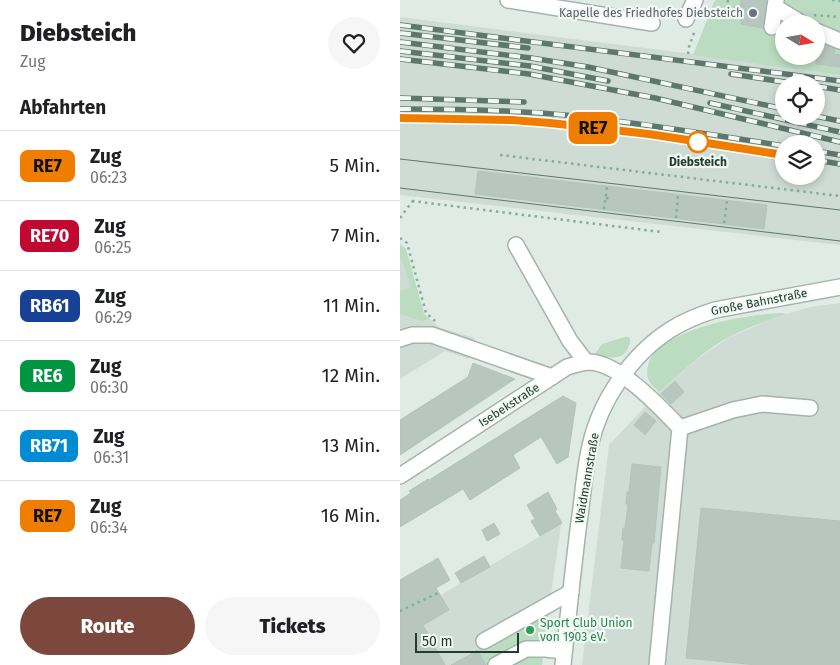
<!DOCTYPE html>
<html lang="de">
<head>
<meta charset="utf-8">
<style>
  :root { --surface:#fff; --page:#f6f6f6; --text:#202124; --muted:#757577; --line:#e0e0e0; --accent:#7c483e }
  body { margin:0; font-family:"Fira Sans",sans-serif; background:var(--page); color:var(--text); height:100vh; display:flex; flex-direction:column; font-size:19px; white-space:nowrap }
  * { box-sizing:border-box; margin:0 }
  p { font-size:16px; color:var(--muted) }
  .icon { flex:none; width:28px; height:28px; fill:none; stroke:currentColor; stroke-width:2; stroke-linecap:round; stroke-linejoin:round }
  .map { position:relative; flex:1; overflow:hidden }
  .panel { display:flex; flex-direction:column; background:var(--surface); width:400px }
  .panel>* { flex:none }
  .badge { padding:0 10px; border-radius:8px; font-size:18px; line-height:32px }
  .needle { width:32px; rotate:101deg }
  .buttons { position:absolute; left:375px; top:15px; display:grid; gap:10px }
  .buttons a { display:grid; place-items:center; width:50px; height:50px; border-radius:50%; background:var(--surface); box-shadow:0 2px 8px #0003; font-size:25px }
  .scale { position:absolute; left:15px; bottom:12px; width:104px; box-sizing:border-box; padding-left:5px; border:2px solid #223b33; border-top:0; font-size:14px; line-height:18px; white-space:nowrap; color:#223b33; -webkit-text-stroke:4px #f2f8f4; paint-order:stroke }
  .map>.badge { position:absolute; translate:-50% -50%; box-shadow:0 0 0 2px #fff }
  h2 { padding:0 20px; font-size:19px; line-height:45px }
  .round { display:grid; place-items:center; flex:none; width:52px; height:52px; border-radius:26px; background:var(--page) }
  .head { display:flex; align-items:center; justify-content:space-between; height:85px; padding:0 20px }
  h1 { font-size:24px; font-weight:800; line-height:38px }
  .button { display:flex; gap:10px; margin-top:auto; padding:10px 20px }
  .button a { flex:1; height:58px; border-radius:30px; background:var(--accent); color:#fff; font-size:20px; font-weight:800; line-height:58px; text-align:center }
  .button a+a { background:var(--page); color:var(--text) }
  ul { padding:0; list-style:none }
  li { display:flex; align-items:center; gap:15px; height:70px; padding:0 20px; border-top:1px solid var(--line) }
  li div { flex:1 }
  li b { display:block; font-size:19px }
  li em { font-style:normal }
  li .badge { min-width:55px; font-weight:700; text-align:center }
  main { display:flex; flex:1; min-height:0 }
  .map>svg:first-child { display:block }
  .built { fill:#cfdbd5; fill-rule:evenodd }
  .green { fill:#bbdcc1; fill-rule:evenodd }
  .building { fill:#b7c6bf; stroke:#b4c4bc }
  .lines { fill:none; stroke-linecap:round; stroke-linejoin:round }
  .minor-casing { stroke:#a4b3ad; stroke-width:18 }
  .path { stroke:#83ae9d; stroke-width:2.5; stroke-dasharray:2.5 4; stroke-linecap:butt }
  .minor { stroke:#fff; stroke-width:15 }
  .tram { stroke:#5d776e; stroke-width:1 }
  .rail-casing { stroke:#5d776e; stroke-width:5.5 }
  .rail { stroke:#f2f8f4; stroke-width:4; stroke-dasharray:11; stroke-linecap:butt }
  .line-casing { stroke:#fff; stroke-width:11 }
  .line { stroke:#ef7d00; stroke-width:8 }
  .worship-dot { fill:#6b7280; stroke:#f2f8f4; stroke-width:2 }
  .stop-dot { fill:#fff; stroke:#ef7d00; stroke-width:2.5 }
  .leisure-dot { fill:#2e9e5b; stroke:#f2f8f4; stroke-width:2 }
  .labels { text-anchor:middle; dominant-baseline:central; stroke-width:4.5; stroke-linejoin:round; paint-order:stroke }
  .worship-label { font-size:12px; fill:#5b616d; stroke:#f2f8f4; text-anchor:end }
  .stop-label { font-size:12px; font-weight:bold; fill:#223b33; stroke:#f2f8f4 }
  .street-label { font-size:12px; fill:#223b33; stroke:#f2f8f4 }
  .leisure-label { font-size:12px; fill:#27864d; stroke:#f2f8f4; text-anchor:start }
</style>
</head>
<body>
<main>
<section class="panel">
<div class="head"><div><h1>Diebsteich</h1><p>Zug</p></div><a class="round"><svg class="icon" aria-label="heart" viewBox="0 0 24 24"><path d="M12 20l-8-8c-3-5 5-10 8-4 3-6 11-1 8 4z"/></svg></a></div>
<h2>Abfahrten</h2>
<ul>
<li><span class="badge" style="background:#ef7d00;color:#111">RE7</span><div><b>Zug</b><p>06:23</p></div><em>5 Min.</em></li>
<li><span class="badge" style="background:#c10831;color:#fff">RE70</span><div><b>Zug</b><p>06:25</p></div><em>7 Min.</em></li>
<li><span class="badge" style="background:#164194;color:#fff">RB61</span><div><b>Zug</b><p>06:29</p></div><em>11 Min.</em></li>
<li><span class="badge" style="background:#009641;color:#fff">RE6</span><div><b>Zug</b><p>06:30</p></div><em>12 Min.</em></li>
<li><span class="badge" style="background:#008bd2;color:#fff">RB71</span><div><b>Zug</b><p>06:31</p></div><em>13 Min.</em></li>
<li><span class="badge" style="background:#ef7d00;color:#111">RE7</span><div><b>Zug</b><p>06:34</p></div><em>16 Min.</em></li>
</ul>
<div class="button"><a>Route</a><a>Tickets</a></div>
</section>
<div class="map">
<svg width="440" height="665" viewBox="0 0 440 665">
  <rect width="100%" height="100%" fill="#e1ebe6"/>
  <g class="built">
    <path d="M0 17 285 53 440 75V245L0 195ZM384 84H416V116H384ZM384 144H416V176H384Z"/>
    <path d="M0 244 6 249 24 314 40 328 75 338 69 359 45 351 0 379Z"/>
    <path d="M440 303V665H182L209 445 259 392 296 360 328 338 369 320 387 314 410 307Z"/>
    <path d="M161 524 149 609 51 665H0V619Z"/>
  </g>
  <g class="green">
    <path d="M316 0H440V75L293 55 314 2ZM384 24H416V56H384Z"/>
    <path d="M0 244 6 249 24 314 29 319 21 321 0 314V291L11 287 2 260H0Z"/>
    <path d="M381 313 387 314C367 320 347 328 329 337 303 351 281 373 259 392 250 384 245 379 248 366 256 329 349 314 381 313Z"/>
    <path d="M225 337H229C231 341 230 343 228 348 222 362 206 357 195 354L202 344Z"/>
    <path d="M149 609 142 665H51Z"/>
  </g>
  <g class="building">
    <path d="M341 0H367L363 28 341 24V15L338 14Z"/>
    <path d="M416 41 435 49 434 54 440 55V67L416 64Z"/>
    <path d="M78 171 367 205 364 229 75 194Z"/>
    <path d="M73 363 115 379 0 455V420L68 377Z"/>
    <path d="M275 381 284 392 271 404 261 394Z"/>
    <path d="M163 396 176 403 168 457 157 464 141 437 113 455 120 468 70 500 63 489 0 527V500L11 493 9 491 28 479 29 480Z"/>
    <path d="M245 412 256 421 245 435 234 425Z"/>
    <path d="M232 464 261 467 254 543H252L249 571 221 568 224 540H222L223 528H225L228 504H226L227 492H229Z"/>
    <path d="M148 492 157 509 155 511 162 523 140 536 131 521 135 519 127 505Z"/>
    <path d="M301 508 440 521V665H357L286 658Z"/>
    <path d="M94 523 100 534 87 541 82 530Z"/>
    <path d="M84 556 90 567 61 583 55 573Z"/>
    <path d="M38 558 50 580 36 588 49 610 23 625 45 665H0V580Z"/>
    <path d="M77 650 86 665H51L73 653Z"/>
  </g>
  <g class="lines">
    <g class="minor-casing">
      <g id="minor">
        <path d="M108 0 252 23"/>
        <path d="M375 7 403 24"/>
        <path d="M286 19 295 0"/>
        <path d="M372 27 376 0"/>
        <path d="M416 31 440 41"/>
        <path d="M116 245 170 341 186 362"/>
        <path d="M0 339 12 335H32L152 377"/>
        <path d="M280 428 333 410 362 404 410 408"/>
        <path d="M0 476 167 367C175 365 182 362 190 362 219 363 261 408 280 428L257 665"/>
        <path d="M84 641 171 592"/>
        <path d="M96 665 126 649H145L164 651"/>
        <path d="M163 665C168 617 173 569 179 522 183 497 184 471 190 446 200 401 231 355 270 330 284 321 299 315 315 310L440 287"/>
      </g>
    </g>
    <g class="path">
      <path d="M328 0 327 6 336 8"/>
      <path d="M432 0 440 1"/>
      <path d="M414 15 440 17"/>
      <path d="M288 54 289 47 295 30"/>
      <path d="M100 155 440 196"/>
      <path d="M208 199 206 197 208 195"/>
      <path d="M12 201 261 232"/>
      <path d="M204 209 207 187"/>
      <path d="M0 218 15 198"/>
      <path d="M276 218 278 195"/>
      <path d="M324 223 327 201"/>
      <path d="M0 238 7 243 26 313 35 321"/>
      <path d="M0 611 38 593"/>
    </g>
    <use href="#minor" class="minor"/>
    <g class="tram">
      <path d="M0 159 440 210"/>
      <path d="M0 188 440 241"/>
    </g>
    <g class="rail-casing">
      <g id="rail">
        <path d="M0 25 440 81"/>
        <path d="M0 33 128 48"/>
        <path d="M0 42 131 58 188 67 384 109"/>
        <path d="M0 51 130 66 208 81"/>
        <path d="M0 59 129 74 255 98 440 142"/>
        <path d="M331 74 398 84"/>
        <path d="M416 86 440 90"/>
        <path d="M0 98 124 102"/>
        <path d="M310 103 440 132"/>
        <path d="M0 109C58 109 118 110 176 116 245 124 315 135 384 146"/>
        <path d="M415 116 440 121"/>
        <path d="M0 118 112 120 150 123 249 134 384 155"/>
        <path d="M416 151 440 155"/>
        <path d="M416 160 440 164"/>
      </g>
    </g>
    <use href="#rail" class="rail"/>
  </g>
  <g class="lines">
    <g class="line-casing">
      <path id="line" d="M0 118 112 120 150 123 249 134 384 155"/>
    </g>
    <use href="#line" class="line"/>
  </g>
  <circle class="worship-dot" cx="353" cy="13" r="5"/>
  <circle class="stop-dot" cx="298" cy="142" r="10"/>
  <circle class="leisure-dot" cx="130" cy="630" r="5"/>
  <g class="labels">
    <g class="worship-label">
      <text x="343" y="13">Kapelle des Friedhofes Diebsteich</text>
    </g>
    <g class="stop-label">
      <text x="298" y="162">Diebsteich</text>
    </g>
    <g class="street-label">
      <text transform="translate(359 302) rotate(-11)">Große Bahnstraße</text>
      <text transform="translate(109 405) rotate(-33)">Isebekstraße</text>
      <text transform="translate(187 478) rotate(-80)">Waidmannstraße</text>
    </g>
    <g class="leisure-label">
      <text x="140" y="623">Sport Club Union<tspan x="140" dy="14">von 1903 eV.</tspan></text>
    </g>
  </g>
</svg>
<div class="buttons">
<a><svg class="needle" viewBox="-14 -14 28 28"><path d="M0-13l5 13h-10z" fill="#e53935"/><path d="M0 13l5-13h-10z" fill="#757577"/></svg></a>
<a><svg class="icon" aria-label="locate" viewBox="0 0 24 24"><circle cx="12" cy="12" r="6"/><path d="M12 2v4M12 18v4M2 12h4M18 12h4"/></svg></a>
<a><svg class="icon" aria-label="layers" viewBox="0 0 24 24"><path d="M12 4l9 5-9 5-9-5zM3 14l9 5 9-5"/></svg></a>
</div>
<div class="scale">50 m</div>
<b class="badge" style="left:193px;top:128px;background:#ef7d00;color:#111">RE7</b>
</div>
</main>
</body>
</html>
